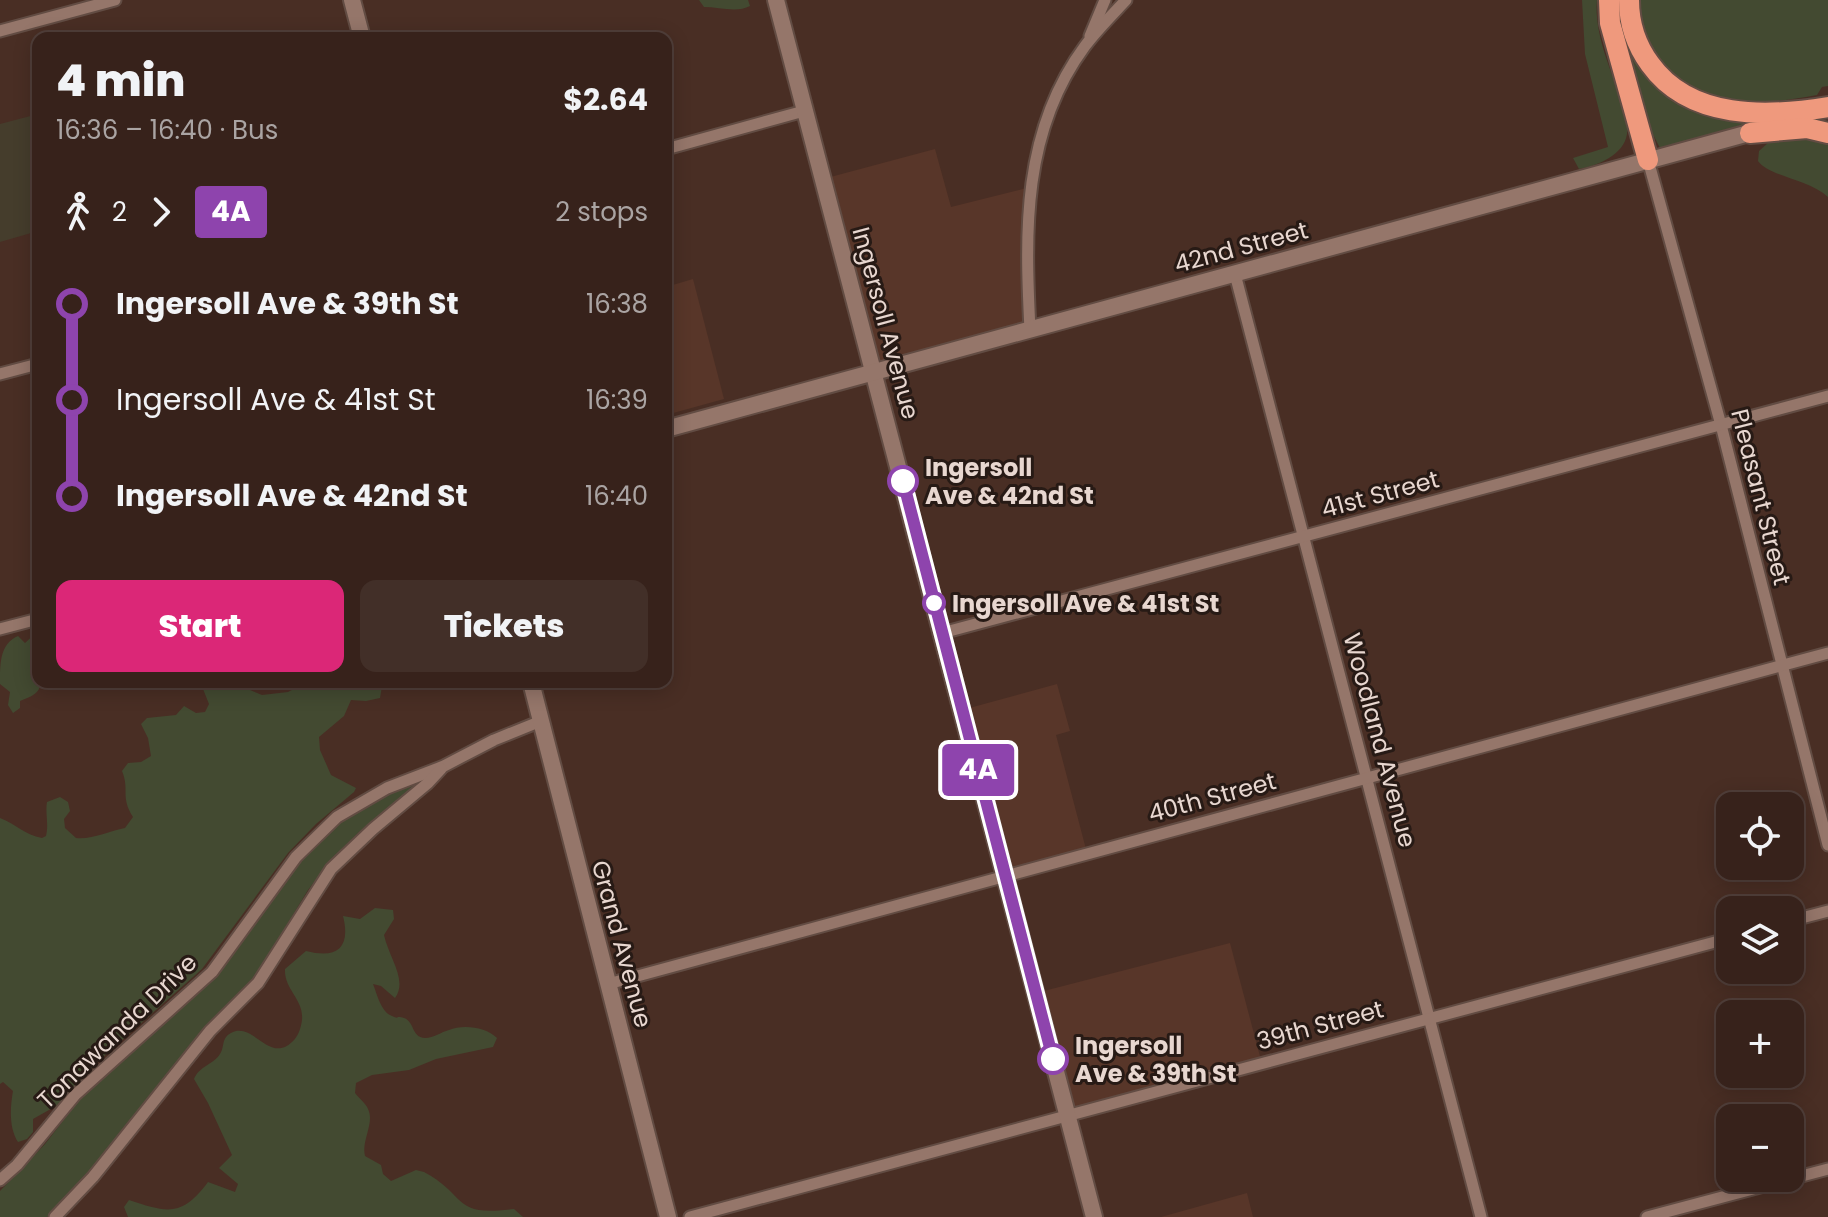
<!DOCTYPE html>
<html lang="en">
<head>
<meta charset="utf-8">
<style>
  :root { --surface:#37221b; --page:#422f28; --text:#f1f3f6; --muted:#aaa4a3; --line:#513f3a; --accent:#db2777 }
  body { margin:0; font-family:Poppins,sans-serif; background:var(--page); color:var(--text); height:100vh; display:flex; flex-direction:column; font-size:30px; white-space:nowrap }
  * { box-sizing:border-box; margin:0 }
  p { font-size:26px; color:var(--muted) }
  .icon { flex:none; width:44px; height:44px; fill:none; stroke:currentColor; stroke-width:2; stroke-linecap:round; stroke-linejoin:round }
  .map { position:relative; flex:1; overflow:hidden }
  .drawer { position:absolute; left:32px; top:32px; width:640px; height:656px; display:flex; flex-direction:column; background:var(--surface); border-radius:16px; box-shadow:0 4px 20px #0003,0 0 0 2px var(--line) }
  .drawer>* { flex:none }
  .badge { padding:0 16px; border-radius:6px; font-size:28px; line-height:52px }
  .buttons { position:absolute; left:1716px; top:792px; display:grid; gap:16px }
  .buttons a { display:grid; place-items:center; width:88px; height:88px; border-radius:16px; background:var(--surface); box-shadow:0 4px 20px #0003,0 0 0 2px var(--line); font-size:40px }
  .map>.badge { position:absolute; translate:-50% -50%; box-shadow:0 0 0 4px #fff }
  .legs { display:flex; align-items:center; gap:12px; height:88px; padding:0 24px; font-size:26px }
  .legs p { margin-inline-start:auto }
  .summary { display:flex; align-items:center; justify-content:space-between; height:136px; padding:0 24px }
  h1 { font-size:44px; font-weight:800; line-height:60px }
  .cta { display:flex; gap:16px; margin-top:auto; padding:16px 24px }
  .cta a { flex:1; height:92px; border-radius:16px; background:var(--accent); color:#fff; font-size:32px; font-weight:800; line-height:92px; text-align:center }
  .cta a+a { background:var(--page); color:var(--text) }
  ul { padding:0 24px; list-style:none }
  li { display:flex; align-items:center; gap:28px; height:96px; font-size:30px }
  li i { display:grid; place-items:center; width:12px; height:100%; margin:0 10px; background:currentColor }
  li i::after { content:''; width:20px; height:20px; margin:-10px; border:6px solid; border-radius:50%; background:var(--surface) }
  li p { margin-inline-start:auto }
  li:first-child i { background:linear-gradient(#0000 50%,currentColor 0) }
  li:last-child i { background:linear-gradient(currentColor 50%,#0000 0) }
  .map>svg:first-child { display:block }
  .built { fill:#583629 }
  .education { fill:#453d2c }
  .green { fill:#434a31 }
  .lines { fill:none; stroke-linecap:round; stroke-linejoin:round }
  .street-casing { stroke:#624c43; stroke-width:15 }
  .secondary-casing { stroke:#624c43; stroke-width:20 }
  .highway-casing { stroke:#624c43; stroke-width:24 }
  .street { stroke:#95766a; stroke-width:11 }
  .secondary { stroke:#95766a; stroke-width:16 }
  .highway { stroke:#ef997d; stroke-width:20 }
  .line-1-casing { stroke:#fff; stroke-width:18 }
  .line-1 { stroke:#8e44ad; stroke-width:12 }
  .stop-1-dot { fill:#fff; stroke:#8e44ad; stroke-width:4 }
  .labels { text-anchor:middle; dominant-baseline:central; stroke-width:6; stroke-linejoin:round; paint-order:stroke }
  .street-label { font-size:24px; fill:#e8d7d0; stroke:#271a15 }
  .stop-label { font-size:24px; font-weight:bold; fill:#e8d7d0; stroke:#271a15; text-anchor:start }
</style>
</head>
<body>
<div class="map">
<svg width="1828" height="1217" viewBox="0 0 1828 1217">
  <rect width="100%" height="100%" fill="#492e24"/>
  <g class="built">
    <path d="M935 149 951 207 1031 187 1030 330 874 371 823 179Z"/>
    <path d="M693 279 724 399 666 415V287Z"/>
    <path d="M1057 684 1070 731 1056 735 1087 853 1005 875 962 710Z"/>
    <path d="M1230 943 1262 1064 1067 1114 1036 993Z"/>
    <path d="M1247 1193 1253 1217H1161Z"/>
  </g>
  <path class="education" d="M38 114V231L0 242V124Z"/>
  <g class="green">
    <path d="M699 0H748L750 6C737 13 719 7 704 7Z"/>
    <path d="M1582 0H1597C1594 33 1610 67 1620 97 1623 109 1629 122 1627 134 1624 155 1597 166 1579 169L1573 158 1608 147 1585 54Z"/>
    <path d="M1638 0H1828V86L1822 87 1817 95C1759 106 1688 111 1654 53 1650 46 1644 39 1642 31 1639 22 1639 10 1638 0Z"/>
    <path d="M1624 45H1627C1643 83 1675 108 1716 117 1727 120 1743 118 1752 122L1660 148 1647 123Z"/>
    <path d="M1805 135 1828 142V197C1808 179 1770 177 1758 161L1759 151 1769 142Z"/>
    <path d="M38 631V682H41C40 694 30 697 20 701V708L13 713 8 705 10 692 0 684C0 662 0 644 18 636L25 643Z"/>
    <path d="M220 682H231L262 695 288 692 307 682H391L382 686 380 698 366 701 351 700 344 716 319 737 320 750 331 775 356 788 354 792 316 824 288 853 202 969 102 1058 56 1106 33 1119V1132L27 1139 18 1142C9 1128 10 1108 13 1091L3 1082 0 1084V818C16 824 25 835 42 838L46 836C49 824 45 814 47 802L60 797 68 802 70 811 64 819 65 828 76 838C91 840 109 831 125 828L133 817C120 796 130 791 122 771L128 763 141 762 151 756 148 738 141 724 147 718 176 715 184 706 196 713 205 712 209 704 203 689 207 685Z"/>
    <path d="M421 778 414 788 358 833 332 859 308 890 254 979 211 1022 68 1197 47 1217H0V1191L45 1144 87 1090 221 968 276 891 323 835 367 804Z"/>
    <path d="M375 908 393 910 394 919 384 935C389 958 408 980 395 998L381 986 373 984C377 994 381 1012 392 1016 400 1020 395 1015 404 1018 415 1022 411 1037 425 1038 434 1038 441 1032 449 1030 463 1024 486 1027 497 1038L493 1047 436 1059 409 1070 372 1075 356 1083 355 1093C359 1098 366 1104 368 1109 375 1123 361 1141 365 1156L381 1165 383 1174 391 1181 416 1170 424 1172C469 1196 450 1217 514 1209L523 1217H128L124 1207 129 1200C168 1213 182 1217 208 1182L235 1192 238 1184 219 1168 232 1155 208 1103 194 1079C199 1066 213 1065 220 1054 225 1047 221 1038 231 1033 253 1021 269 1064 292 1042 298 1037 301 1028 302 1020 304 999 284 990 285 969L306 951C337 959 351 948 343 916L360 919Z"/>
  </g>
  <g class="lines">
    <g class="street-casing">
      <g id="street">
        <path d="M0 31 115 0"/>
        <path d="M1090 36 1105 0"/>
        <path d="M666 149 804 111"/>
        <path d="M1648 160 1721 425 1828 845"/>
        <path d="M1235 274 1481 1217"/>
        <path d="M1030 330C1025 231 1022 131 1085 46 1097 30 1112 15 1126 0"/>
        <path d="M0 374 38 364"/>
        <path d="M0 629 38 619"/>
        <path d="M942 633 1828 396"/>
        <path d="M1790 921 1828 911"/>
        <path d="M608 984 1828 653"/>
        <path d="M0 1180 17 1165 75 1095 212 972 296 857 337 817 387 788 444 766 494 740 541 721"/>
        <path d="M55 1217 93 1177 210 1031 258 983 331 869 373 829 428 783 441 769"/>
        <path d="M690 1217 1730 938"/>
        <path d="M1647 1217 1828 1169"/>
      </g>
    </g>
    <g class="secondary-casing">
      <g id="secondary">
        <path d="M352 0 362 38"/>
        <path d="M776 0 1094 1217"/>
        <path d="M666 429 1760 130"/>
        <path d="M531 682 668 1217"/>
      </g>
    </g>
    <g class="highway-casing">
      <g id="highway">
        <path d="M1609 0 1610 23 1648 160"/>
        <path d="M1629 0C1629 24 1636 45 1650 64 1690 120 1767 117 1828 107"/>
        <path d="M1750 133 1807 128 1828 133"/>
      </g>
    </g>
    <use href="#street" class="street"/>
    <use href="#secondary" class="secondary"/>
    <use href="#highway" class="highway"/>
  </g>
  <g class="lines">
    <g class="line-1-casing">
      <path id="line-1" d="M903 481 1053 1059"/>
    </g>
    <use href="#line-1" class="line-1"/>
  </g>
  <g class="stop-1-dot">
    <circle cx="903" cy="481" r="14"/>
    <circle cx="934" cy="603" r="10"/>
    <circle cx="1053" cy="1059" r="14"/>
  </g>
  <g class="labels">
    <g class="street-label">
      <text transform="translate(1241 247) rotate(-15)">42nd Street</text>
      <text transform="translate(886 323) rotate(75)">Ingersoll Avenue</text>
      <text transform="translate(1380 494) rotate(-15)">41st Street</text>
      <text transform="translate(1761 497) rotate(76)">Pleasant Street</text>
      <text transform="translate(1380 740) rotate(75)">Woodland Avenue</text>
      <text transform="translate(1212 797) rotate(-15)">40th Street</text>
      <text transform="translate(622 944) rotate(75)">Grand Avenue</text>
      <text transform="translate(1320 1025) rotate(-15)">39th Street</text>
      <text transform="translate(117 1031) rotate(-44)">Tonawanda Drive</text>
    </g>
    <g class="stop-label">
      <text x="925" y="467">Ingersoll<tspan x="925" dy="28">Ave &amp; 42nd St</tspan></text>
      <text x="952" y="603">Ingersoll Ave &amp; 41st St</text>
      <text x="1075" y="1045">Ingersoll<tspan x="1075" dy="28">Ave &amp; 39th St</tspan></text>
    </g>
  </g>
</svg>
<div class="buttons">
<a><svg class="icon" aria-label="locate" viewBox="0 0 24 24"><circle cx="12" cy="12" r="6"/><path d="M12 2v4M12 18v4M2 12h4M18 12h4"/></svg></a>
<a><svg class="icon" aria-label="layers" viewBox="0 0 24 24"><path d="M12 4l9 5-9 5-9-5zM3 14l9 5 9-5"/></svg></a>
<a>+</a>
<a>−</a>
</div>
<b class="badge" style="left:978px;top:770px;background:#8e44ad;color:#fff">4A</b>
<section class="drawer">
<div class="summary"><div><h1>4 min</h1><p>16:36 – 16:40 · Bus</p></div><b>$2.64</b></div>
<div class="legs"><svg class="icon" aria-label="walk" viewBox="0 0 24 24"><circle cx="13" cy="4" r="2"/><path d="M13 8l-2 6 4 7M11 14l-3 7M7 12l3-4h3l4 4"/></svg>2<svg class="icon" aria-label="forward" viewBox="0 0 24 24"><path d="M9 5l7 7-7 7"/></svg><b class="badge" style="background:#8e44ad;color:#fff">4A</b><p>2 stops</p></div>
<ul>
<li><i style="color:#8e44ad"></i><b>Ingersoll Ave &amp; 39th St</b><p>16:38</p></li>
<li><i style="color:#8e44ad"></i><span>Ingersoll Ave &amp; 41st St</span><p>16:39</p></li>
<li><i style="color:#8e44ad"></i><b>Ingersoll Ave &amp; 42nd St</b><p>16:40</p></li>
</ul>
<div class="cta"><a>Start</a><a>Tickets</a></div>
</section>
</div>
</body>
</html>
